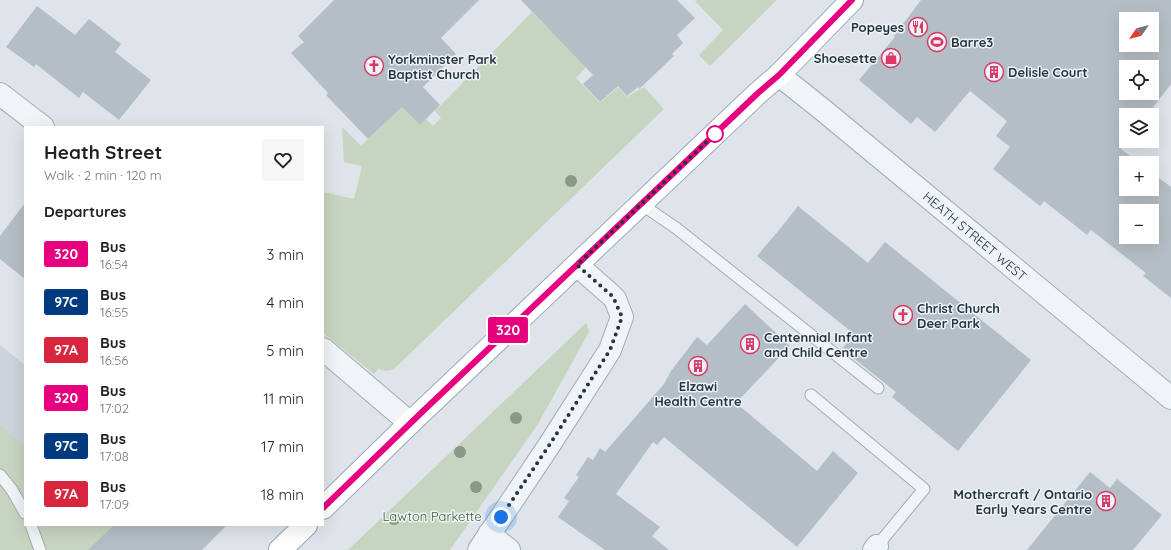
<!DOCTYPE html>
<html lang="en">
<head>
<meta charset="utf-8">
<style>
  :root { --surface:#fff; --page:#f6f6f6; --text:#202124; --muted:#757577 }
  body { margin:0; font-family:Quicksand,sans-serif; background:var(--page); color:var(--text); height:100vh; display:flex; flex-direction:column; font-size:15px; white-space:nowrap }
  * { box-sizing:border-box; margin:0 }
  p { font-size:13px; color:var(--muted) }
  .icon { flex:none; width:22px; height:22px; fill:none; stroke:currentColor; stroke-width:2; stroke-linecap:round; stroke-linejoin:round }
  .map { position:relative; flex:1; overflow:hidden }
  .panel { position:absolute; left:24px; top:126px; width:300px; height:400px; display:flex; flex-direction:column; background:var(--surface); border-radius:0px; box-shadow:0 4px 16px #0002 }
  .panel>* { flex:none }
  .badge { padding:0 8px; border-radius:3px; font-size:14px; line-height:26px }
  .needle { width:26px; rotate:235deg }
  .controls { position:absolute; left:1119px; top:12px; display:grid; gap:8px }
  .controls a { display:grid; place-items:center; width:40px; height:40px; border-radius:0px; background:var(--surface); box-shadow:0 4px 16px #0002; font-size:20px }
  .you { position:absolute; width:20px; height:20px; margin:-10px; border:3px solid #fff; border-radius:50%; background:#1a73e8; box-shadow:0 0 0 6px #1a73e833 }
  .map>.badge { position:absolute; translate:-50% -50%; box-shadow:0 0 0 2px #fff }
  h2 { padding:0 20px; font-size:15px; line-height:36px }
  .round { display:grid; place-items:center; flex:none; width:42px; height:42px; border-radius:0px; background:var(--page) }
  .overview { display:flex; align-items:center; justify-content:space-between; height:68px; padding:0 20px }
  h1 { font-size:19px; font-weight:700; line-height:30px }
  ul { padding:0; list-style:none }
  li { display:flex; align-items:center; gap:12px; height:48px; padding:0 20px }
  li div { flex:1 }
  li b { display:block; font-size:15px }
  li em { font-style:normal }
  li .badge { min-width:44px; font-weight:700; text-align:center }
  .map>svg:first-child { display:block }
  .built { fill:#ccd3db }
  .green { fill:#c7d4bf }
  .building { fill:#b5bec6; fill-rule:evenodd }
  .lines { fill:none; stroke-linecap:round; stroke-linejoin:round }
  .service-casing { stroke:#a3acb3; stroke-width:13 }
  .minor-casing { stroke:#a3acb3; stroke-width:24 }
  .primary-casing { stroke:#9daab6; stroke-width:24 }
  .service { stroke:#f1f4f7; stroke-width:11 }
  .minor { stroke:#f1f4f7; stroke-width:22 }
  .primary { stroke:#fff; stroke-width:22 }
  .tree { fill:#889a84 }
  .line-casing { stroke:#fff; stroke-width:9 }
  .line { stroke:#e6007e; stroke-width:6 }
  .walk { stroke:#263441; stroke-width:4; stroke-dasharray:0 7.2 }
  .stop-dot { fill:#fff; stroke:#e6007e; stroke-width:2 }
  .labels { text-anchor:middle; dominant-baseline:central; stroke-width:3; stroke-linejoin:round; paint-order:stroke }
  .poi-label { font-size:13px; font-weight:bold; fill:#263441; stroke:#eef3f6; text-anchor:start }
  .street-label { font-size:13px; fill:#263441; stroke:#eef3f6 }
  .park-label { font-size:13px; fill:#415e32; stroke:#eef3f6 }
</style>
</head>
<body>
<div class="map">
<svg width="1171" height="550" viewBox="0 0 1171 550">
  <rect width="100%" height="100%" fill="#dee4e9"/>
  <path class="built" d="M0 345 25 365V445L0 425Z"/>
  <g class="green">
    <path d="M697 0H777L710 66 699 55 723 30 695 1Z"/>
    <path d="M532 12 586 67 576 78 600 103 618 87 627 97 644 87 664 109 396 367C390 372 386 371 378 369L374 374 323 333V192L354 199 362 166 344 162 342 127 361 146 402 107 420 125 426 119 433 126 441 118 435 111Z"/>
    <path d="M586 323 589 332 538 424 450 550H348Z"/>
    <path d="M0 425 25 445V525H127L159 550H0Z"/>
  </g>
  <g class="building">
    <path d="M334 0H479L441 38 456 54 423 87 440 105 420 125 402 107 368 139 326 95 328 93 291 53 304 42 298 36Z"/>
    <path d="M521 0H677L695 18 677 35 683 43 672 54 674 56 639 89 638 87 627 96 618 86 600 102 583 84 593 75Z"/>
    <path d="M921 0H1171V84L1147 115H1126L1127 141 1121 149 1139 163H1126V189H1152V173L1171 187V298L1143 276 1146 273 1091 230 1087 235 1044 201 1040 206 993 169 1010 147 996 136 1007 121 970 91 935 132 917 117 911 124 859 80 895 37 894 36ZM1126 19H1152V45H1126ZM1126 67H1152V93H1126ZM1126 211H1152V237H1126Z"/>
    <path d="M37 6 75 35 89 19 121 44 115 52 151 80 119 120 83 92 79 98 36 64 34 67 6 47Z"/>
    <path d="M25 203V279L0 259V236Z"/>
    <path d="M798 206 868 263 885 242 1031 360 958 451 892 397 896 392 842 349 854 334 757 256 779 230Z"/>
    <path d="M745 304 790 346 736 403 817 471 833 451 858 473 797 547 664 437 657 445 653 442 616 494 660 527 652 536 669 550H605L558 517 569 501 564 498 579 477 576 475 588 457 593 460 600 448 605 452 664 384 671 371 697 337 707 345Z"/>
    <path d="M1090 472 1110 488 1117 479 1162 515 1133 550H1027Z"/>
    <path d="M114 525H227L202 550H88Z"/>
  </g>
  <g class="lines">
    <g class="service-casing">
      <g id="service">
        <path d="M641 204 676 228 878 388"/>
        <path d="M811 395 924 489 877 546"/>
        <path d="M0 475 12 490 25 513"/>
        <path d="M31 525 40 550"/>
      </g>
    </g>
    <g class="minor-casing">
      <g id="minor">
        <path d="M779 75 823 110 1171 398"/>
        <path d="M0 94 43 127"/>
        <path d="M323 349 410 423"/>
        <path d="M489 534 509 550"/>
        <path d="M479 550 550 444 610 350 622 317 615 299 611 295 577 265"/>
        <path d="M874 550 877 546"/>
      </g>
    </g>
    <g class="primary-casing">
      <g id="primary">
        <path d="M323 508 410 423 758 93 779 75 852 0"/>
        <path d="M280 550 306 525"/>
      </g>
    </g>
    <use href="#service" class="service"/>
    <use href="#minor" class="minor"/>
    <use href="#primary" class="primary"/>
  </g>
  <g class="tree">
    <circle cx="571" cy="181" r="6"/>
    <circle cx="516" cy="418" r="6"/>
    <circle cx="460" cy="452" r="6"/>
    <circle cx="476" cy="487" r="6"/>
    <circle cx="394" cy="519" r="6"/>
  </g>
  <g class="lines">
    <g class="line-casing">
      <path id="line" d="M323 508 421 413 758 93 779 75 852 0"/>
    </g>
    <use href="#line" class="line"/>
    <path class="walk" d="M501 517 550 444 610 350 622 317 614 299 611 295 577 265 715 134"/>
  </g>
  <defs>
    <g id="restaurant-ring" transform="scale(1)"><circle r="9.5" fill="#eef3f6" stroke="#d83967" stroke-width="1.5"/><path d="M-5-6h1v4h1v-4h1v4h1v-4h1v5L-1.5 .5V6h-2V.5L-5-1ZM5-6V6H3V1.5H1.5Q1.5-4 5-6Z" fill="#d83967"/></g>
    <g id="stadium-ring" transform="scale(1)"><circle r="9.5" fill="#eef3f6" stroke="#d83967" stroke-width="1.5"/><path d="M0-5a6.5 5 0 1 0 0 10a6.5 5 0 1 0 0-10ZM-3.5-1.8h7v3.6h-7Z" fill="#d83967"/></g>
    <g id="shop-ring" transform="scale(1)"><circle r="9.5" fill="#eef3f6" stroke="#d83967" stroke-width="1.5"/><path d="M-5-2.5h2.3a2.7 3.5 0 0 1 5.4 0H5L5.5 6h-11ZM-1.5-2.5h3a1.5 2.3 0 0 0-3 0Z" fill="#d83967"/></g>
    <g id="church-ring" transform="scale(1)"><circle r="9.5" fill="#eef3f6" stroke="#d83967" stroke-width="1.5"/><path d="M-1.2-6h2.4v3.5h3.3v2.4h-3.3V6h-2.4V-.1h-3.3v-2.4h3.3Z" fill="#d83967"/></g>
    <g id="building-ring" transform="scale(1)"><circle r="9.5" fill="#eef3f6" stroke="#d83967" stroke-width="1.5"/><path d="M-4-6H4V6H1V3H-1V6H-4ZM-2.5-4.3h1.7v1.8h-1.7ZM.8-4.3h1.7v1.8H.8ZM-2.5-1h1.7V.8h-1.7ZM.8-1h1.7V.8H.8Z" fill="#d83967"/></g>
  </defs>
  <g fill-rule="evenodd">
    <use href="#restaurant-ring" x="918" y="27"/>
    <use href="#stadium-ring" x="937" y="42"/>
    <use href="#shop-ring" x="891" y="58"/>
    <use href="#church-ring" x="374" y="66"/>
    <use href="#building-ring" x="994" y="72"/>
    <use href="#church-ring" x="903" y="315"/>
    <use href="#building-ring" x="750" y="344"/>
    <use href="#building-ring" x="698" y="366"/>
    <use href="#building-ring" x="1106" y="501"/>
  </g>
  <circle class="stop-dot" cx="715" cy="134" r="8"/>
  <g class="labels">
    <g class="poi-label">
      <text x="904" y="27" text-anchor="end">Popeyes</text>
      <text x="951" y="42">Barre3</text>
      <text x="877" y="58" text-anchor="end">Shoesette</text>
      <text x="388" y="59">Yorkminster Park<tspan x="388" dy="15">Baptist Church</tspan></text>
      <text x="1008" y="72">Delisle Court</text>
      <text x="917" y="308">Christ Church<tspan x="917" dy="15">Deer Park</tspan></text>
      <text x="764" y="337">Centennial Infant<tspan x="764" dy="15">and Child Centre</tspan></text>
      <text x="698" y="386" text-anchor="middle">Elzawi<tspan x="698" dy="15">Health Centre</tspan></text>
      <text x="1092" y="494" text-anchor="end">Mothercraft / Ontario<tspan x="1092" dy="15">Early Years Centre</tspan></text>
    </g>
    <g class="street-label">
      <text transform="translate(975 236) rotate(40)">HEATH STREET WEST</text>
    </g>
    <g class="park-label">
      <text x="432" y="516">Lawton Parkette</text>
    </g>
  </g>
</svg>
<div class="controls">
<a><svg class="needle" viewBox="-14 -14 28 28"><path d="M0-13l5 13h-10z" fill="#e53935"/><path d="M0 13l5-13h-10z" fill="#757577"/></svg></a>
<a><svg class="icon" aria-label="locate" viewBox="0 0 24 24"><circle cx="12" cy="12" r="6"/><path d="M12 2v4M12 18v4M2 12h4M18 12h4"/></svg></a>
<a><svg class="icon" aria-label="layers" viewBox="0 0 24 24"><path d="M12 4l9 5-9 5-9-5zM3 14l9 5 9-5"/></svg></a>
<a>+</a>
<a>−</a>
</div>
<div class="you" style="left:501px;top:517px"></div>
<b class="badge" style="left:508px;top:330px;background:#e6007e;color:#fff">320</b>
<section class="panel">
<div class="overview"><div><h1>Heath Street</h1><p>Walk · 2 min · 120 m</p></div><a class="round"><svg class="icon" aria-label="heart" viewBox="0 0 24 24"><path d="M12 20l-8-8c-3-5 5-10 8-4 3-6 11-1 8 4z"/></svg></a></div>
<h2>Departures</h2>
<ul>
<li><span class="badge" style="background:#e6007e;color:#fff">320</span><div><b>Bus</b><p>16:54</p></div><em>3 min</em></li>
<li><span class="badge" style="background:#003b80;color:#fff">97C</span><div><b>Bus</b><p>16:55</p></div><em>4 min</em></li>
<li><span class="badge" style="background:#d7263d;color:#fff">97A</span><div><b>Bus</b><p>16:56</p></div><em>5 min</em></li>
<li><span class="badge" style="background:#e6007e;color:#fff">320</span><div><b>Bus</b><p>17:02</p></div><em>11 min</em></li>
<li><span class="badge" style="background:#003b80;color:#fff">97C</span><div><b>Bus</b><p>17:08</p></div><em>17 min</em></li>
<li><span class="badge" style="background:#d7263d;color:#fff">97A</span><div><b>Bus</b><p>17:09</p></div><em>18 min</em></li>
</ul>
</section>
</div>
</body>
</html>
